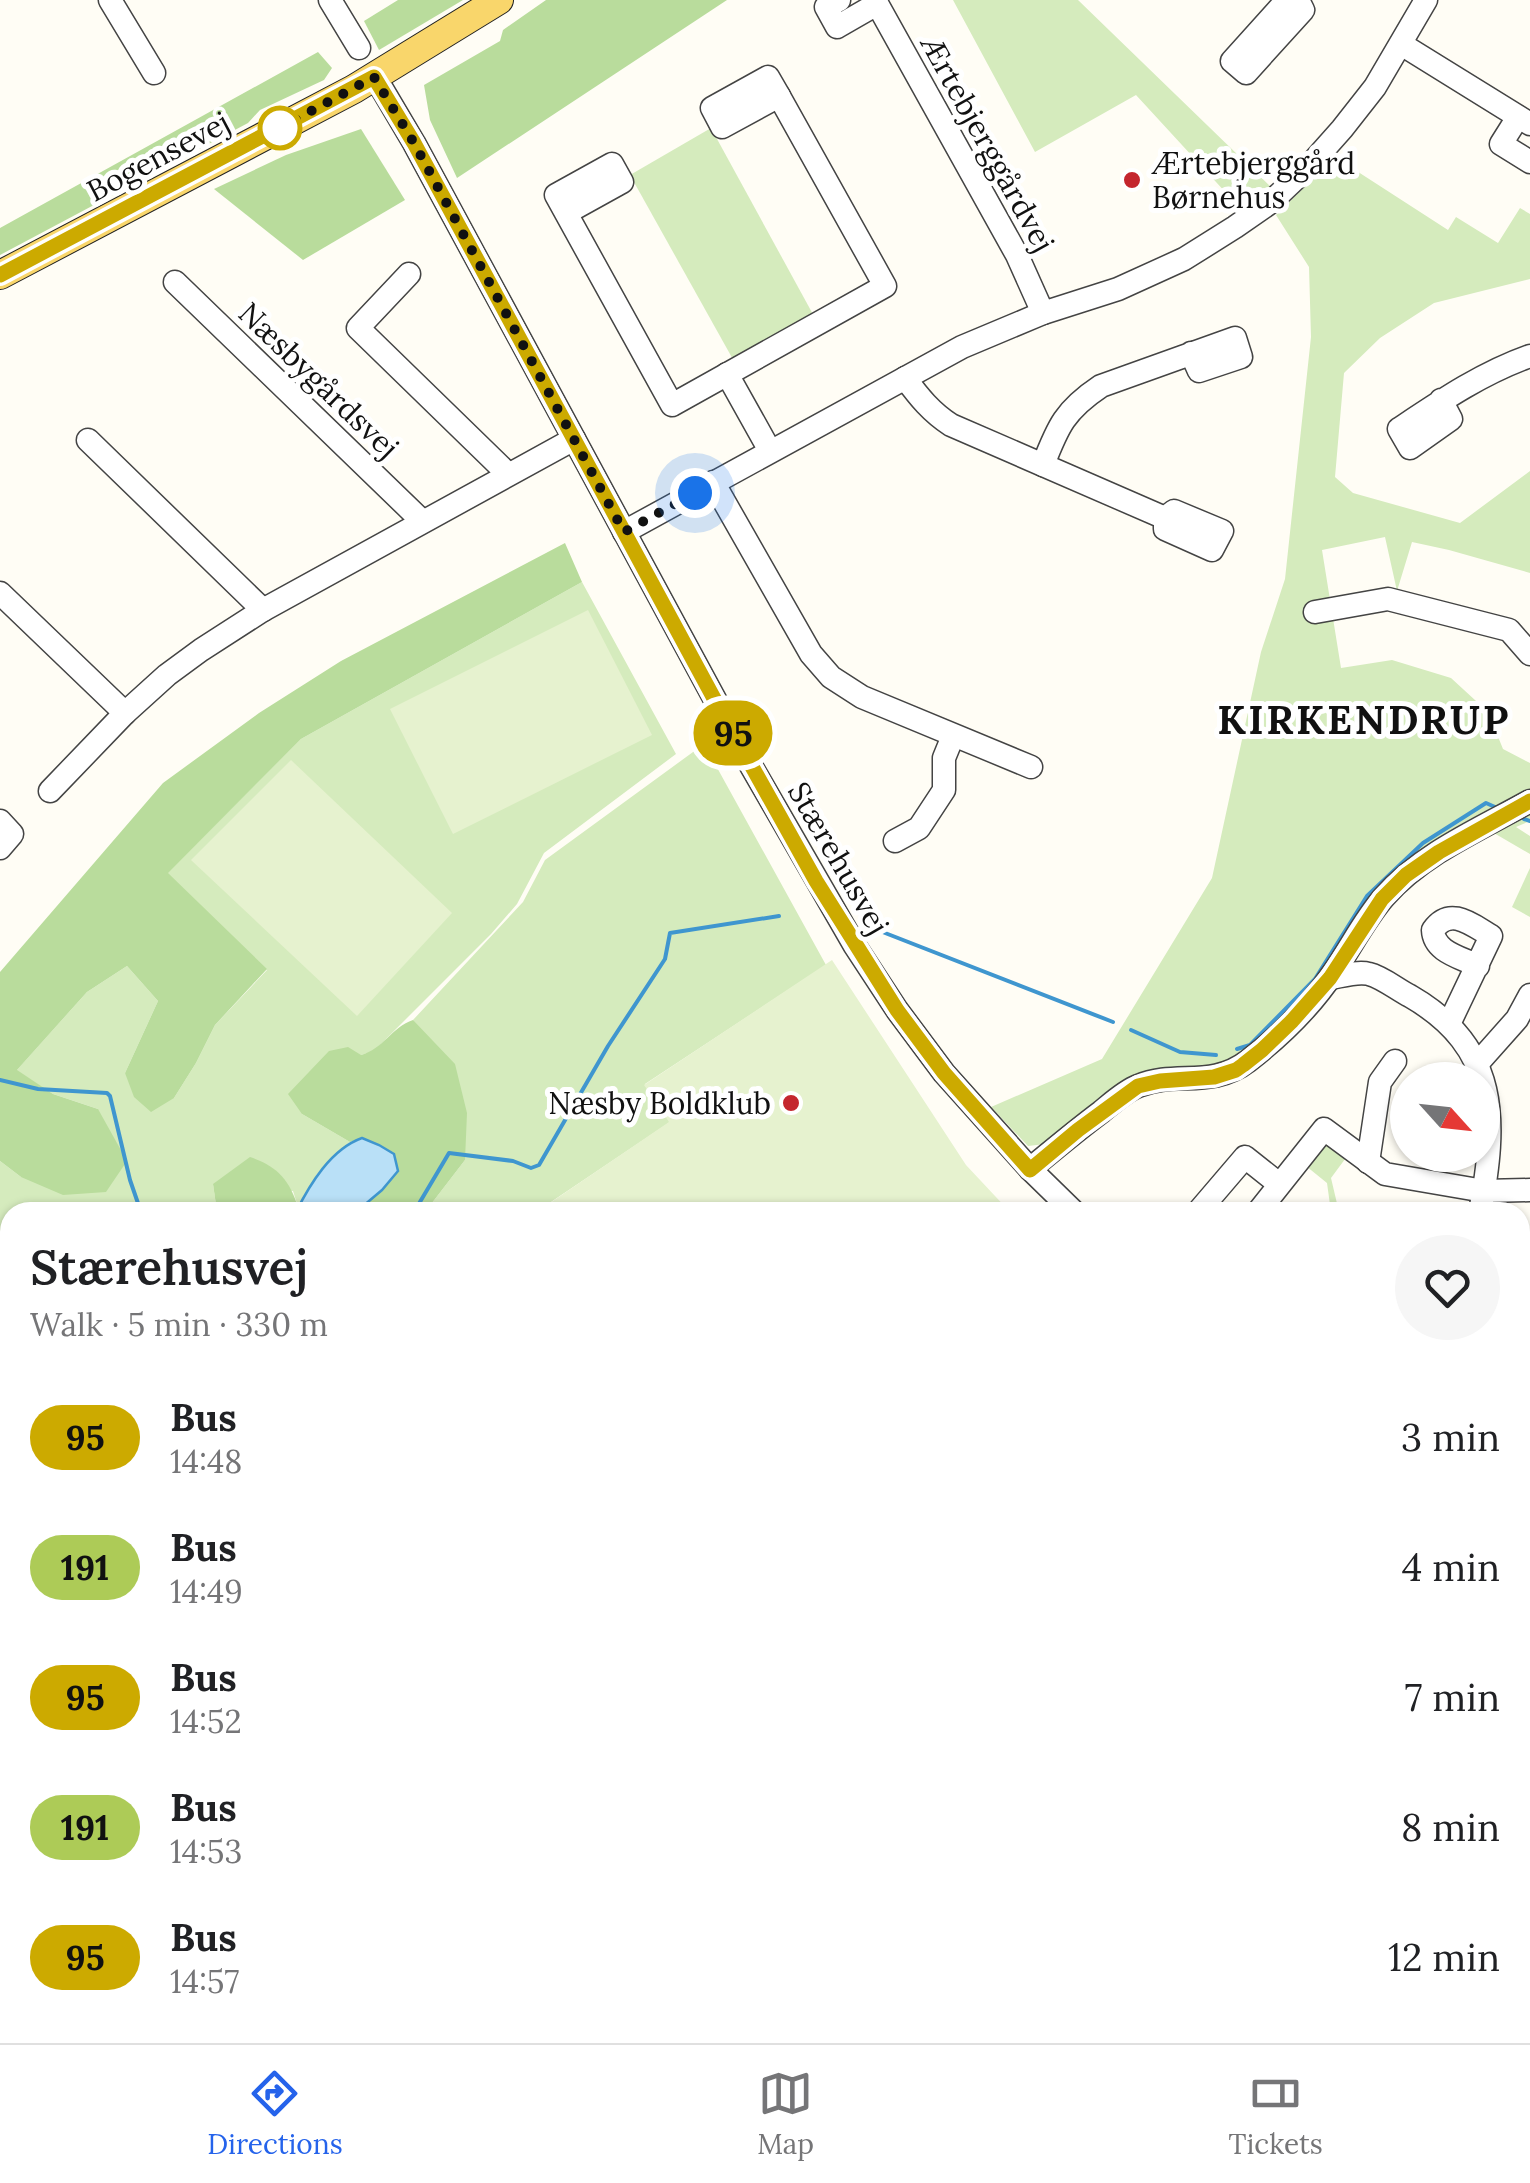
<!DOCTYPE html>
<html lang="en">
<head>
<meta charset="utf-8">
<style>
  :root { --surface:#fff; --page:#f6f6f6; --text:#202124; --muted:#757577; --line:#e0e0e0; --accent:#2563eb }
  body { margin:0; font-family:Lora,serif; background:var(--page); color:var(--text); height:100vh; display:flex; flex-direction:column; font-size:38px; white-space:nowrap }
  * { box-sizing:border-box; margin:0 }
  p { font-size:32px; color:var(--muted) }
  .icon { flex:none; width:55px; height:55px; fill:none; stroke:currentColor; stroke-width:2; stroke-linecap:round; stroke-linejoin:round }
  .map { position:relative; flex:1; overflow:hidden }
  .details { position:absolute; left:0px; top:1202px; width:1530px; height:842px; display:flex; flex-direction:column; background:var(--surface); border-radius:30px 30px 0 0; box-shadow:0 2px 8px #0004 }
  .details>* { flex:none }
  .badge { padding:0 20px; border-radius:32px; font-size:35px; line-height:65px }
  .needle { width:65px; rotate:117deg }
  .controls { position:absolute; left:1390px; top:1062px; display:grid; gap:20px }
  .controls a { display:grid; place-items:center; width:110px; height:110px; border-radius:50%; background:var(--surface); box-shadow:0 2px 8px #0004; font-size:50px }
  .you { position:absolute; width:50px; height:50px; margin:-25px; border:8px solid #fff; border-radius:50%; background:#1a73e8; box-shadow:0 0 0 15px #1a73e833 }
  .map>.badge { position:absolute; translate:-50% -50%; box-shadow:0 0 0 5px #fff }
  .round { display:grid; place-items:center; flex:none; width:105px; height:105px; border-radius:52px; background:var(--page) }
  .overview { display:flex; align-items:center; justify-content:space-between; height:170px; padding:0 30px }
  h1 { font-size:48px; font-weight:600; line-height:75px }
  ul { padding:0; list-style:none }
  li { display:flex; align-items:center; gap:30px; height:130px; padding:0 30px }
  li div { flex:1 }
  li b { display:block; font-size:38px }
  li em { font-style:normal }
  li .badge { min-width:110px; font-weight:700; text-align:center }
  .menu { display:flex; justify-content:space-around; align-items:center; height:140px; border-top:2px solid var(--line); background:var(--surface); font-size:28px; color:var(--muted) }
  .menu a { display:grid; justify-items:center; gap:5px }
  .menu .current { color:var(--accent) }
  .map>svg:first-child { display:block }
  .green { fill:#d5ebbd }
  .forest { fill:#b9dc9c }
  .pitch { fill:#e6f2cf }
  .water { fill:#b9e0f7; stroke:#3f96cf; stroke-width:2.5 }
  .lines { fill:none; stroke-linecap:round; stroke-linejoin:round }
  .stream { stroke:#3f96cf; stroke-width:4 }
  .minor-casing { stroke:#444; stroke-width:25 }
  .major-casing { stroke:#222; stroke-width:30 }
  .minor { stroke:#fff; stroke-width:22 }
  .major { stroke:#f9d66b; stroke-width:28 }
  .line-casing { stroke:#fff; stroke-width:22 }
  .line { stroke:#ca0; stroke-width:15 }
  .walk { stroke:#111; stroke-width:10; stroke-dasharray:0 18 }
  .stop-dot { fill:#fff; stroke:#ca0; stroke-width:5 }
  .poi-dot { fill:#c4262e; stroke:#fff; stroke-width:4 }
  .labels { text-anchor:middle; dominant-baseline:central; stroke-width:10; stroke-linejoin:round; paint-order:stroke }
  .street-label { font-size:30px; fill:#111; stroke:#fff }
  .poi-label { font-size:30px; fill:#111; stroke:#fff; text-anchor:start }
  .district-label { font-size:40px; font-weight:bold; letter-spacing:2.5px; fill:#111; stroke:#fff }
</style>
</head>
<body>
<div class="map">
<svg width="1530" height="2043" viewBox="0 0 1530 2043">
  <rect width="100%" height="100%" fill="#fffdf5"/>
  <g class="green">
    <path d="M953 0H1078L1273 189 1239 207 1136 95 1035 152Z"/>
    <path d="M711 128 815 318 735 363 630 175Z"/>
    <path d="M1335 157 1448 230 1456 217 1498 243 1520 208 1530 214V279L1434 303 1380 338 1344 373 1335 477 1353 493 1460 523 1530 471V573L1449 550 1412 542 1397 591 1385 537 1322 550 1341 668 1392 660 1451 678 1488 712 1503 749 1530 763V821L1516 827 1530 836V854L1475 822 1405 868 1322 980 1277 1031 1231 1063 1166 1074 1045 1144 1028 1146 991 1107 1102 1059 1212 878 1261 652 1285 579 1311 337 1309 267 1276 215Z"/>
    <path d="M582 582 676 754 544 853 517 904 491 934 374 1051 361 1055 302 1114 350 1142 317 1174 298 1207 293 1191 213 1184 217 1212H10V1368L0 1362V1161L21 1177 98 1109 53 1094 16 1071 87 992 127 966 158 1001 125 1073 174 1098 196 1063 215 1025 267 970 167 873 301 739Z"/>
    <path d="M704 744 826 965 645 1084 670 1122 545 1206 548 1212H425L465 1160 413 1020 523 902 545 860Z"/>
    <path d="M1530 868V917L1512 907Z"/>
    <path d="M1324 1143 1348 1155 1331 1178 1339 1212H1331L1327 1183 1306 1166Z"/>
    <path d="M1520 1793 1530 1811V1909L1520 1888Z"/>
    <path d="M0 1967 10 1977V2035H66L72 2043H0Z"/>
    <path d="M80 2035H499L504 2043H86Z"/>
    <path d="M1229 2035H1357L1356 2043H1233Z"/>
  </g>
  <g class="forest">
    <path d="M398 0H463L379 50 364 21Z"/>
    <path d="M546 0H727L457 178 430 120 424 85 500 41 503 30Z"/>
    <path d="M318 52 332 68 324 80 260 110 248 123 0 255V228Z"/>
    <path d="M361 129 405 200 303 260 214 189 286 155Z"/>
    <path d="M565 543 582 582 301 739 168 873 267 969 215 1025 196 1063 174 1098 151 1112 134 1097 125 1073 158 1001 127 966 87 992 17 1070 53 1094 98 1109 127 1161 106 1192 63 1195 21 1177 0 1161V972L163 783 259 713 341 661Z"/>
    <path d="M413 1020 455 1064 467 1113 465 1160 425 1212H356L382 1190 362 1138 350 1142 302 1114 288 1094 329 1051 348 1047 361 1055C383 1049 392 1027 413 1020Z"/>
    <path d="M250 1157C277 1166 289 1179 298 1207L296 1212H217L213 1184Z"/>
    <path d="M0 1362 10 1368V1844L0 1836Z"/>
  </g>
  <g class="pitch">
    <path d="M588 610 652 735 453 834 390 709Z"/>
    <path d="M291 760 452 913 357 1016 191 860Z"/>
    <path d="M832 960 966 1165 1010 1212H548L544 1207 669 1122 644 1085Z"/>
  </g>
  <path class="water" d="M362 1138 379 1145 394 1154 398 1171 382 1190 356 1212H296C310 1184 331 1149 362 1138Z"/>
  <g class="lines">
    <g class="stream">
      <path d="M1524 819 1530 821"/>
      <path d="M880 931 1113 1022"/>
      <path d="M1131 1030 1180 1052 1216 1055"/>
      <path d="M1237 1049 1250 1045 1315 979 1367 896 1423 843 1486 803 1495 807"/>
      <path d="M0 1080 38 1089 107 1093 110 1096 130 1180 141 1212"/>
      <path d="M414 1212 449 1153 513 1161 531 1168 539 1165 608 1046 665 959 670 933 779 916"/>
      <path d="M85 2035 90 2043"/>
    </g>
    <g class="minor-casing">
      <g id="minor">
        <path d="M110 0 154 73"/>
        <path d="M330 0 359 48"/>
        <path d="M839 0 826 7 837 27 877 4"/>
        <path d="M875 0 1017 255 1043 313"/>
        <path d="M1287 0 1232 61 1246 73 1303 10 1298 0"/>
        <path d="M1401 44 1530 124"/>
        <path d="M375 77 414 143 746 757 855 946 897 1010 944 1073 1030 1169 1074 1212"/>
        <path d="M768 77 779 96 722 127 712 108Z"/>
        <path d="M1518 117 1501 144 1530 162"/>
        <path d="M566 213 622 182 612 164 556 195 672 405 885 286 779 96"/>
        <path d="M409 274 358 328 508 474"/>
        <path d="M175 282 422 521"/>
        <path d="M727 374 770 451"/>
        <path d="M905 378C919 397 931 412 951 425L1165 518 1174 511 1222 531 1212 550 1165 529V518"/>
        <path d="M1441 400 1451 419 1410 448 1399 429C1441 401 1482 373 1530 356"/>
        <path d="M88 440 263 610"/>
        <path d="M1043 465C1058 426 1065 410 1101 386L1235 338 1241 357 1199 371 1191 353"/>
        <path d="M713 482 811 654 831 677 862 697 1031 767"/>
        <path d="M624 532 962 347 1043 313 1118 289 1184 259 1235 227 1271 202 1310 165 1342 129 1375 87 1426 0"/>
        <path d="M0 593 125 713"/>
        <path d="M1315 612 1388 599 1509 630 1530 654"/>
        <path d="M50 791 125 713 167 675 201 650 263 610 574 439"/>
        <path d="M0 821 12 834 0 848"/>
        <path d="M895 841 919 828 944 790V758L953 736"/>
        <path d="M1331 978C1342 976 1358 971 1369 974 1382 977 1398 990 1410 996 1500 1048 1497 1121 1480 1212"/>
        <path d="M1449 1024 1491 936C1471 924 1450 906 1433 930 1434 952 1460 957 1478 966"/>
        <path d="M1477 1064 1517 1019 1530 995"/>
        <path d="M1368 1162 1380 1082 1395 1061"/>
        <path d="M1030 1169C1053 1150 1077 1130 1101 1112 1112 1103 1125 1091 1138 1086 1176 1070 1211 1089 1248 1061 1279 1037 1311 1006 1333 973 1350 949 1364 920 1384 897 1423 853 1480 829 1530 801"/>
        <path d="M1198 1212 1245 1157 1279 1184"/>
        <path d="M1258 1212 1324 1129 1385 1174 1484 1191 1530 1190"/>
        <path d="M1520 1602 1530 1632"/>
        <path d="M1520 1730 1530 1748"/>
        <path d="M0 1971 10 1976"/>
        <path d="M678 2035 687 2043"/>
        <path d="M1221 2035 1225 2043"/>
        <path d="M723 2043 731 2035"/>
        <path d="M1369 2043 1374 2035"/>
      </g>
    </g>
    <g class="major-casing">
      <path id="major" d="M0 275 354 89 499 0"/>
    </g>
    <use href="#minor" class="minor"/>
    <use href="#major" class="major"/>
  </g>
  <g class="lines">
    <g class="line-casing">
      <path id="line" d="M0 275 374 77 414 143 717 704 816 881 897 1010 944 1073 1030 1170 1078 1130 1138 1086 1160 1081 1214 1077 1236 1070 1243 1065 1262 1050 1292 1021 1330 978 1382 899 1406 875 1439 852 1530 801"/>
    </g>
    <use href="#line" class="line"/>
    <path class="walk" d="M280 128 374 77 414 143 624 532 695 493"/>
  </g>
  <circle class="stop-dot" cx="280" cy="128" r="20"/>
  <g class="poi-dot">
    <circle cx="1132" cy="180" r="10"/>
    <circle cx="791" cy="1103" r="10"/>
  </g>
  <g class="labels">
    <g class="street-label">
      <text transform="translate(988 143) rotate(61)">Ærtebjerggårdvej</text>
      <text transform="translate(158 156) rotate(-28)">Bogensevej</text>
      <text transform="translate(319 380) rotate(44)">Næsbygårdsvej</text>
      <text transform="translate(839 858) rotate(60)">Stærehusvej</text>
    </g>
    <g class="poi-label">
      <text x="1152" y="163">Ærtebjerggård<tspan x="1152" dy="34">Børnehus</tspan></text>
      <text x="771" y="1103" text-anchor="end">Næsby Boldklub</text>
    </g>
    <g class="district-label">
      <text x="1364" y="719">KIRKENDRUP</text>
    </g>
  </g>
</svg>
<div class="controls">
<a><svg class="needle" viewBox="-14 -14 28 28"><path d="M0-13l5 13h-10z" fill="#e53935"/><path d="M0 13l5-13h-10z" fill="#757577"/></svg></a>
</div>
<div class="you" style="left:695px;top:493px"></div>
<b class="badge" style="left:733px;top:733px;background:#ca0;color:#111">95</b>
<section class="details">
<div class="overview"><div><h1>Stærehusvej</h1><p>Walk · 5 min · 330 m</p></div><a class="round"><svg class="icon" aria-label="heart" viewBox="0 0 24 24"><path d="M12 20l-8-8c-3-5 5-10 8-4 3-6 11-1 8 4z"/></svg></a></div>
<ul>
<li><span class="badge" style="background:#ca0;color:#111">95</span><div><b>Bus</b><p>14:48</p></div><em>3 min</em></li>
<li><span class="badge" style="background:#adcb57;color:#111">191</span><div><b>Bus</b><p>14:49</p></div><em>4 min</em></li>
<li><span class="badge" style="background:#ca0;color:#111">95</span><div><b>Bus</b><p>14:52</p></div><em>7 min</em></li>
<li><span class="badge" style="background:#adcb57;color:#111">191</span><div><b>Bus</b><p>14:53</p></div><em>8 min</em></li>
<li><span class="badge" style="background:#ca0;color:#111">95</span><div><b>Bus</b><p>14:57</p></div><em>12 min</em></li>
</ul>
</section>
</div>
<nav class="menu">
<a class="current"><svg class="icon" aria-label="directions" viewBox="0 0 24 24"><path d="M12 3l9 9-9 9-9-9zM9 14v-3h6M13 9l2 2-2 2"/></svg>Directions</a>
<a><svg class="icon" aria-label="map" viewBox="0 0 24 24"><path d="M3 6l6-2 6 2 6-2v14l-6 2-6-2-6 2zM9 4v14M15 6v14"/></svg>Map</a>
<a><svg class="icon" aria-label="tickets" viewBox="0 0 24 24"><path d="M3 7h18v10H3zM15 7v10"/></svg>Tickets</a>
</nav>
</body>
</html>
